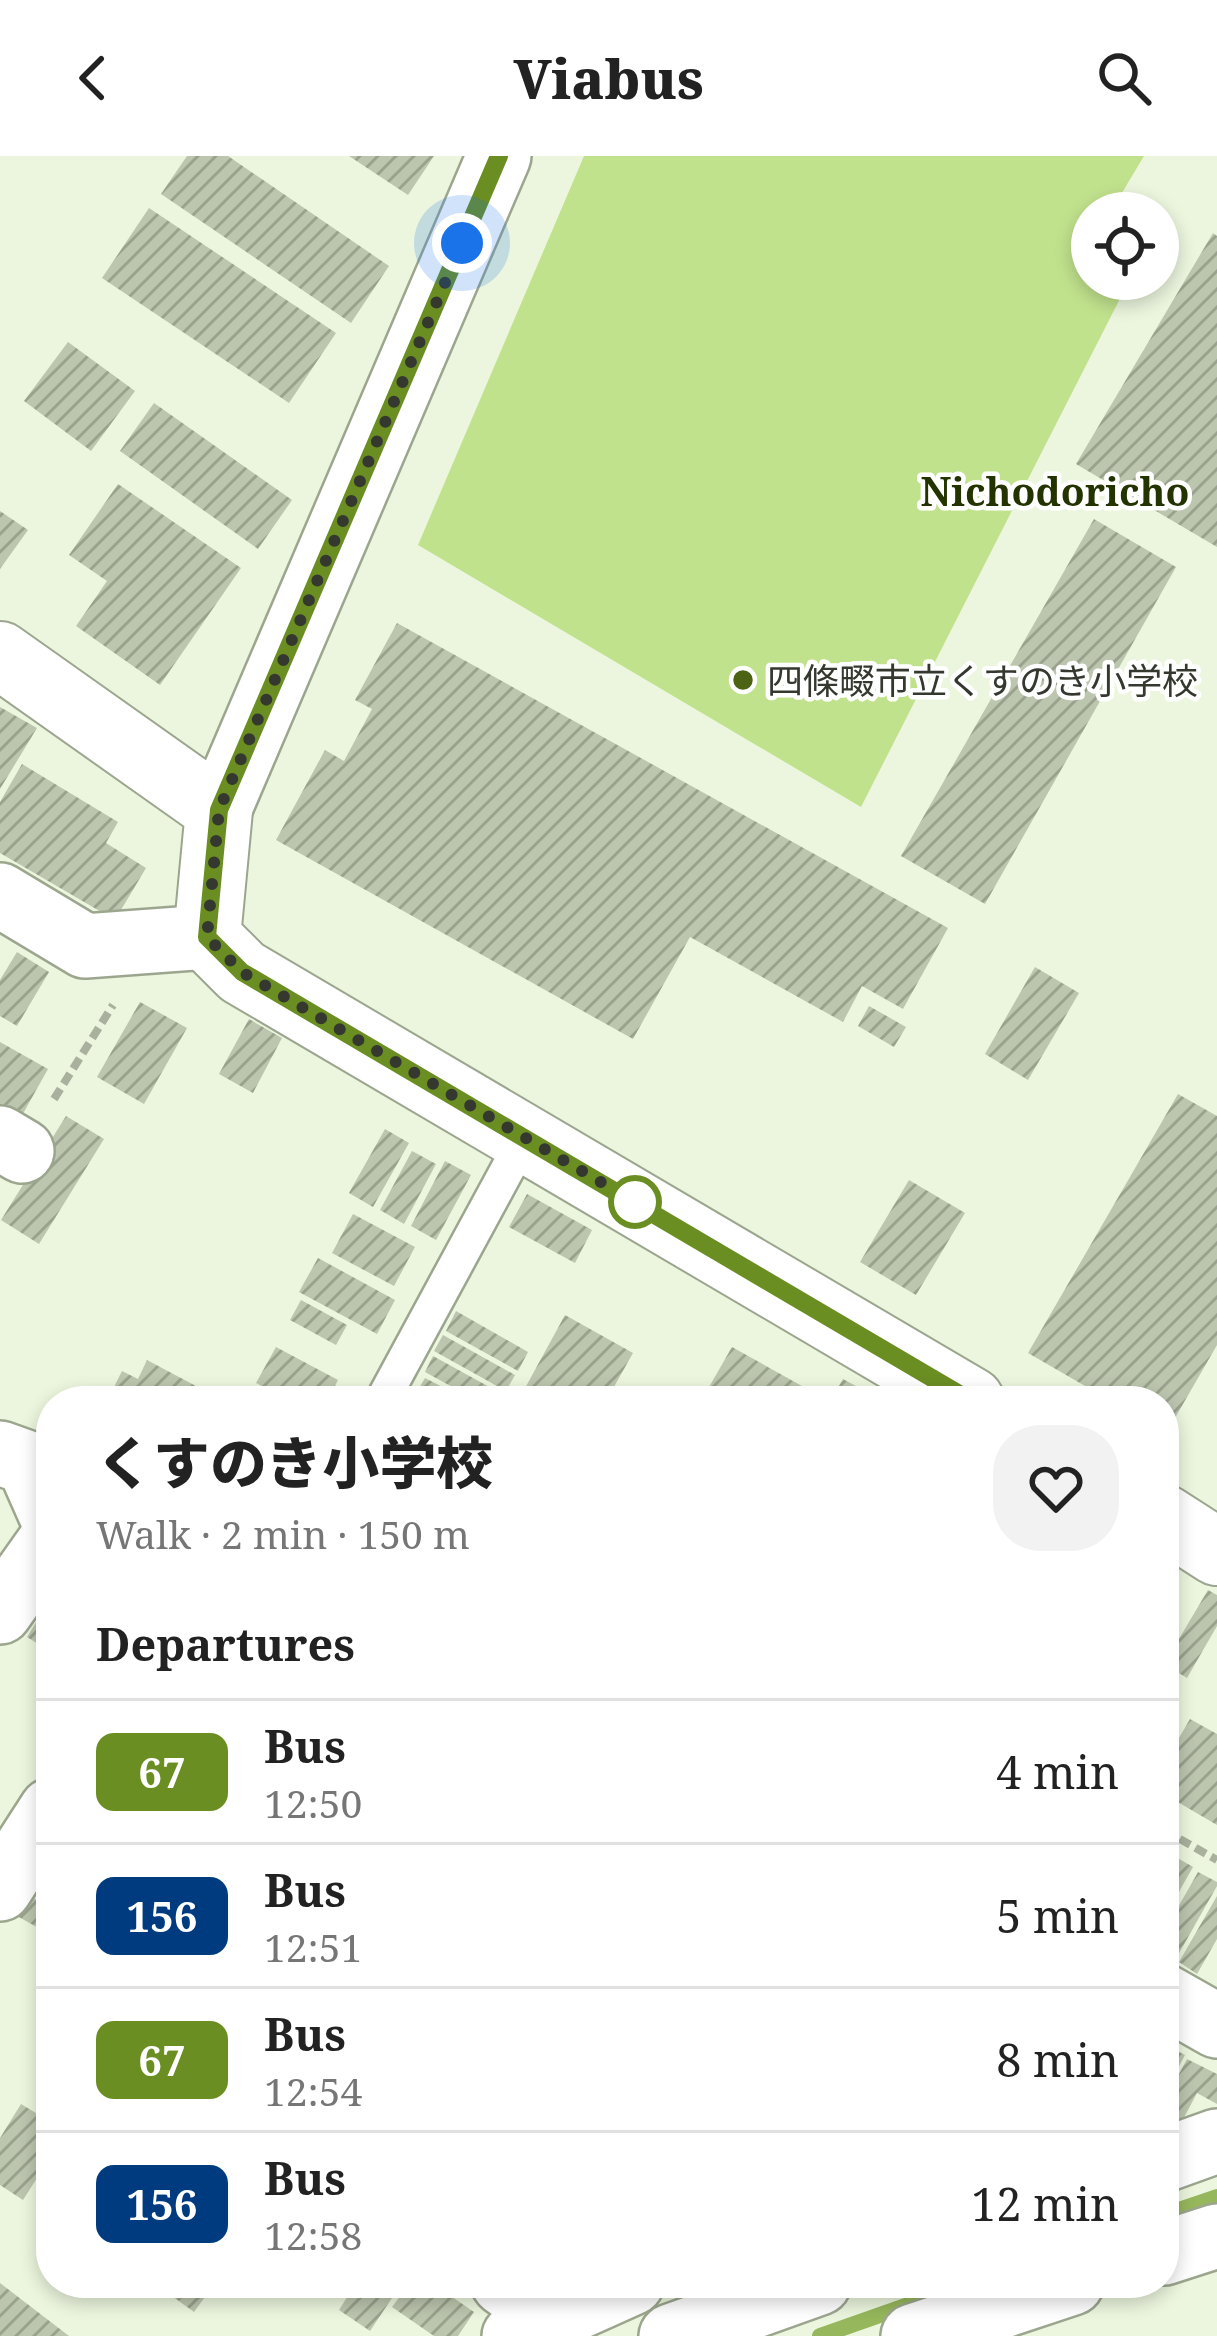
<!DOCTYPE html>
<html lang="en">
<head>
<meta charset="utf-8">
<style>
  :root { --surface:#fff; --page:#f2f2f2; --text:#222; --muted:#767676; --line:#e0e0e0 }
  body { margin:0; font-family:"Noto Serif","Noto Sans JP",serif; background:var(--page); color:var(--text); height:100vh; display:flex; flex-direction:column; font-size:45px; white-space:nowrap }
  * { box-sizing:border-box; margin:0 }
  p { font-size:39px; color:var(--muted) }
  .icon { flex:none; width:66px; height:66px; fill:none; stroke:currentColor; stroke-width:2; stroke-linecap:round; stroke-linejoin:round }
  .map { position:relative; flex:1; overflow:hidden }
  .side { position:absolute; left:36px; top:1230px; width:1143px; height:912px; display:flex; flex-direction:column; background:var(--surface); border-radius:48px; box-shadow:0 6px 18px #0003 }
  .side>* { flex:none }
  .badge { padding:0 24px; border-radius:18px; font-size:42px; line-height:78px }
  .controls { position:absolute; left:1071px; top:36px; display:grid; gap:24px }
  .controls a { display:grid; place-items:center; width:108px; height:108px; border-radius:50%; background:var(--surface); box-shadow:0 6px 18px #0003; font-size:60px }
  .you { position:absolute; width:60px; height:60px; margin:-30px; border:9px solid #fff; border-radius:50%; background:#1a73e8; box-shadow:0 0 0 18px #1a73e833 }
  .map>.badge { position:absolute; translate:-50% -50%; box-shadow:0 0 0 6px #fff }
  h2 { padding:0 60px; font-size:45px; line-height:108px }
  .round { display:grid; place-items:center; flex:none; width:126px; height:126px; border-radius:48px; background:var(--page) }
  .head { display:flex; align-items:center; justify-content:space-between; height:204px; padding:0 60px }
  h1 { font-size:57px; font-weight:800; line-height:90px }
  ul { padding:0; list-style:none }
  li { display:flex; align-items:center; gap:36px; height:144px; padding:0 60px; border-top:3px solid var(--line) }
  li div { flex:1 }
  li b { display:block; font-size:45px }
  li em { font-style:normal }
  li .badge { min-width:132px; font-weight:700; text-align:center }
  header { display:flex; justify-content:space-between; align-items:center; height:156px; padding:0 60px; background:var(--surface); font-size:54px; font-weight:800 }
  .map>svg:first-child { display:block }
  .pitch { fill:#c1e28d }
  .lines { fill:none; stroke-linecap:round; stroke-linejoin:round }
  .stream { stroke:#96b75b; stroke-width:16 }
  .building { fill:url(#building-hatch) }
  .service-casing { stroke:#9ca68f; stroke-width:38 }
  .minor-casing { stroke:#9ca68f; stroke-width:68 }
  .tertiary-casing { stroke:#9ca68f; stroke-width:70 }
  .path { stroke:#a9b19e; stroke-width:8; stroke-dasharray:12 6; stroke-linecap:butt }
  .service { stroke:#fff; stroke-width:33 }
  .minor { stroke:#fff; stroke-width:63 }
  .tertiary { stroke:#fff; stroke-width:66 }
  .line-casing { stroke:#fff; stroke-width:27 }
  .line { stroke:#6b8e23; stroke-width:18 }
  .walk { stroke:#34382e; stroke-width:12; stroke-dasharray:0 21.6 }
  .poi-dot { fill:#4b6313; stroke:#fff; stroke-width:4.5 }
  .stop-dot { fill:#fff; stroke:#6b8e23; stroke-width:6 }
  .labels { text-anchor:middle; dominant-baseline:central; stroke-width:9; stroke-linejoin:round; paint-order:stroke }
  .poi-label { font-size:36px; fill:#34382e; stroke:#fff; text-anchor:start }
  .neighbourhood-label { font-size:39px; font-weight:bold; fill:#243400; stroke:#fff }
</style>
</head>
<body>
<header><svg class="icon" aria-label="back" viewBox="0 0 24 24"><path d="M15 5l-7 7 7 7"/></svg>Viabus<svg class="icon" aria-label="search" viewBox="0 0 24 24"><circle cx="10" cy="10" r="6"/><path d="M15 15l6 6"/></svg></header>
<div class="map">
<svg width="1217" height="2180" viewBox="0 0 1217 2180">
  <defs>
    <pattern id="building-hatch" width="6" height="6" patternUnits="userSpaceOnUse" patternTransform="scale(3)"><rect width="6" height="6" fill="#bcc6ae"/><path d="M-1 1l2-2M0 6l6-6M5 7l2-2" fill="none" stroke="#9aa28e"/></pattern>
  </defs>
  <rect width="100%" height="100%" fill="#ecf6de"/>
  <path class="pitch" d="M584 0H1144L1110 57H1092V123H1130L861 651 418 389Z"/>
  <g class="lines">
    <g class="stream">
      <path d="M1164 2059 1217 2041"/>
      <path d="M820 2180 971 2127"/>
    </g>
  </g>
  <g class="building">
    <path d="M187 0H228L389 110 351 167 161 38Z"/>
    <path d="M349 0H434L408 39Z"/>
    <path d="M149 52 336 177 289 247 102 122Z"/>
    <path d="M1213 77 1217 80V391L1076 308Z"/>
    <path d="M68 186 135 235 91 295 24 245Z"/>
    <path d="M154 247 292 344 258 393 120 295Z"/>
    <path d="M118 328 241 412 160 529 76 470 107 425 69 399Z"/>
    <path d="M0 355 28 374 0 413Z"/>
    <path d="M1094 363 1176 411 985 748 901 700Z"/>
    <path d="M397 467 948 772 903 853 862 830 843 866 690 781 633 883 276 684 325 594 344 605 372 553 355 544Z"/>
    <path d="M0 551 37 572 0 633Z"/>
    <path d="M22 608 118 666 106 687 146 712 115 764 0 697V646Z"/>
    <path d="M17 796 49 816 17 870 0 860V824Z"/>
    <path d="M1035 811 1079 837 1028 924 985 898Z"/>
    <path d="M140 846 187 872 144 948 97 921Z"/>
    <path d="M869 850 906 871 894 891 858 870Z"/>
    <path d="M249 863 282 882 253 937 219 918Z"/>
    <path d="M0 886 48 913 20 963 0 951Z"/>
    <path d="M1178 938 1217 960V1189L1164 1281V1245H1111L1028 1197Z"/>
    <path d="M66 960 104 983 39 1088 1 1064Z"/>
    <path d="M385 973 409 987 373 1051 349 1037Z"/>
    <path d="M412 995 436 1008 404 1068 380 1054Z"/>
    <path d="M445 1005 471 1019 436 1084 411 1070Z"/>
    <path d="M909 1024 965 1057 916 1139 860 1106Z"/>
    <path d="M527 1038 592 1074 575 1107 509 1071Z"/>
    <path d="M353 1058 415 1091 394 1130 332 1097Z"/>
    <path d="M318 1102 395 1144 377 1178 299 1136Z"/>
    <path d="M301 1144 347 1169 336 1189 290 1164Z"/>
    <path d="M456 1155 528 1196 518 1215 446 1175Z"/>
    <path d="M565 1159 633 1197 606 1245H518Z"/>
    <path d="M443 1179 515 1219 506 1235 434 1195Z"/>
    <path d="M276 1191 338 1224 327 1245H290L256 1227Z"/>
    <path d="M732 1191 818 1239 815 1245H701Z"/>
    <path d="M433 1200 504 1239 501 1245H478L425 1216Z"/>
    <path d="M147 1204 224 1245H107L122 1215 138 1223Z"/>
    <path d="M425 1222 470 1245H427L415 1239Z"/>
    <path d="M843 1223 883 1245H830Z"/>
    <path d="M1208 1434 1217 1439V1470L1187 1522 1164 1508Z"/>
    <path d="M51 1442V1496L27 1481Z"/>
    <path d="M1190 1563 1217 1578V1669L1164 1638V1589L1172 1594Z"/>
    <path d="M1164 1694 1193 1711 1164 1762Z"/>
    <path d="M1198 1716 1217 1726V1730L1174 1806 1164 1800V1776Z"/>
    <path d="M28 1739 51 1752V1779L17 1760Z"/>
    <path d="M1217 1740V1783L1197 1818 1179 1806Z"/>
    <path d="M1164 1888 1185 1899 1164 1938Z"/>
    <path d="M1187 1903 1217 1918V1948L1197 1937 1180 1969 1164 1962V1946Z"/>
    <path d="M21 1948 51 1966V2000L23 2044 0 2029V1982Z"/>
    <path d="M0 2127 69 2180H0Z"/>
    <path d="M154 2127H215L194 2156Z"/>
    <path d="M356 2127H402L370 2175 339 2154Z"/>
    <path d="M410 2127H432L474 2156 458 2180H434L392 2151Z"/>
  </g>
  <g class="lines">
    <g class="service-casing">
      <path id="service" d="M382 1245 525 981"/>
    </g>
    <g class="minor-casing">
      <g id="minor">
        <path d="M219 654 499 0"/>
        <path d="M0 739 85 790 207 781"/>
        <path d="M0 982 22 995"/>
        <path d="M0 1297 28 1307 51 1359"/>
        <path d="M0 1456 51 1384"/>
        <path d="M0 1733 51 1654"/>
        <path d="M1164 1840 1217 1870"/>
        <path d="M1164 2004 1217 1985"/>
        <path d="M1164 2097 1217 2080"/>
        <path d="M503 2127 552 2163"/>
        <path d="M514 2180 632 2127"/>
        <path d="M671 2180 819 2127"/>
        <path d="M913 2180 1072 2127"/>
      </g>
    </g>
    <g class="tertiary-casing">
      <g id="tertiary">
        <path d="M0 499 219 654 207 781 242 816 971 1245"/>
        <path d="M1164 1362 1217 1396"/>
      </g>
    </g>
    <g class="path">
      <path d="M54 943 113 849"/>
      <path d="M1164 1674 1217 1704"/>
    </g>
    <use href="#service" class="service"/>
    <use href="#minor" class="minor"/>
    <use href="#tertiary" class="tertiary"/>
  </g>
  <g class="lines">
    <g class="line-casing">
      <path id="line" d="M499 0 219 654 207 781 242 816 971 1245"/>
    </g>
    <use href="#line" class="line"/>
    <path class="walk" d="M462 87 219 654 207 781 242 816 652 1056 635 1046"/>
  </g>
  <circle class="poi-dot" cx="743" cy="524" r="12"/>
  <circle class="stop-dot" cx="635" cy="1046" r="24"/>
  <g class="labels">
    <g class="poi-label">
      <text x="767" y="524">四條畷市立くすのき小学校</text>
    </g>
    <g class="neighbourhood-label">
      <text x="1055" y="334">Nichodoricho</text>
    </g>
  </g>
</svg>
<div class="controls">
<a><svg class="icon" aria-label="locate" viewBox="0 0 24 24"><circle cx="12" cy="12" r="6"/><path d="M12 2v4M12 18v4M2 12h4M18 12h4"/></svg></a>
</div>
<div class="you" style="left:462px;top:87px"></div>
<section class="side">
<div class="head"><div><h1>くすのき小学校</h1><p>Walk · 2 min · 150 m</p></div><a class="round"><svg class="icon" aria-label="heart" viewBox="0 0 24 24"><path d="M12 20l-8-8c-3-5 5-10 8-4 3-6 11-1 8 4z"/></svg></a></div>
<h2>Departures</h2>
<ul>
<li><span class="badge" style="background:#6b8e23;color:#fff">67</span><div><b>Bus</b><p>12:50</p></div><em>4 min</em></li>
<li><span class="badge" style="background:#003b80;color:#fff">156</span><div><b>Bus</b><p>12:51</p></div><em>5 min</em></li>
<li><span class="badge" style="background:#6b8e23;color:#fff">67</span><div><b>Bus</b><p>12:54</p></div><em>8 min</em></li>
<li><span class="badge" style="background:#003b80;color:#fff">156</span><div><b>Bus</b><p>12:58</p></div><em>12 min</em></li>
</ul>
</section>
</div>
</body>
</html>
